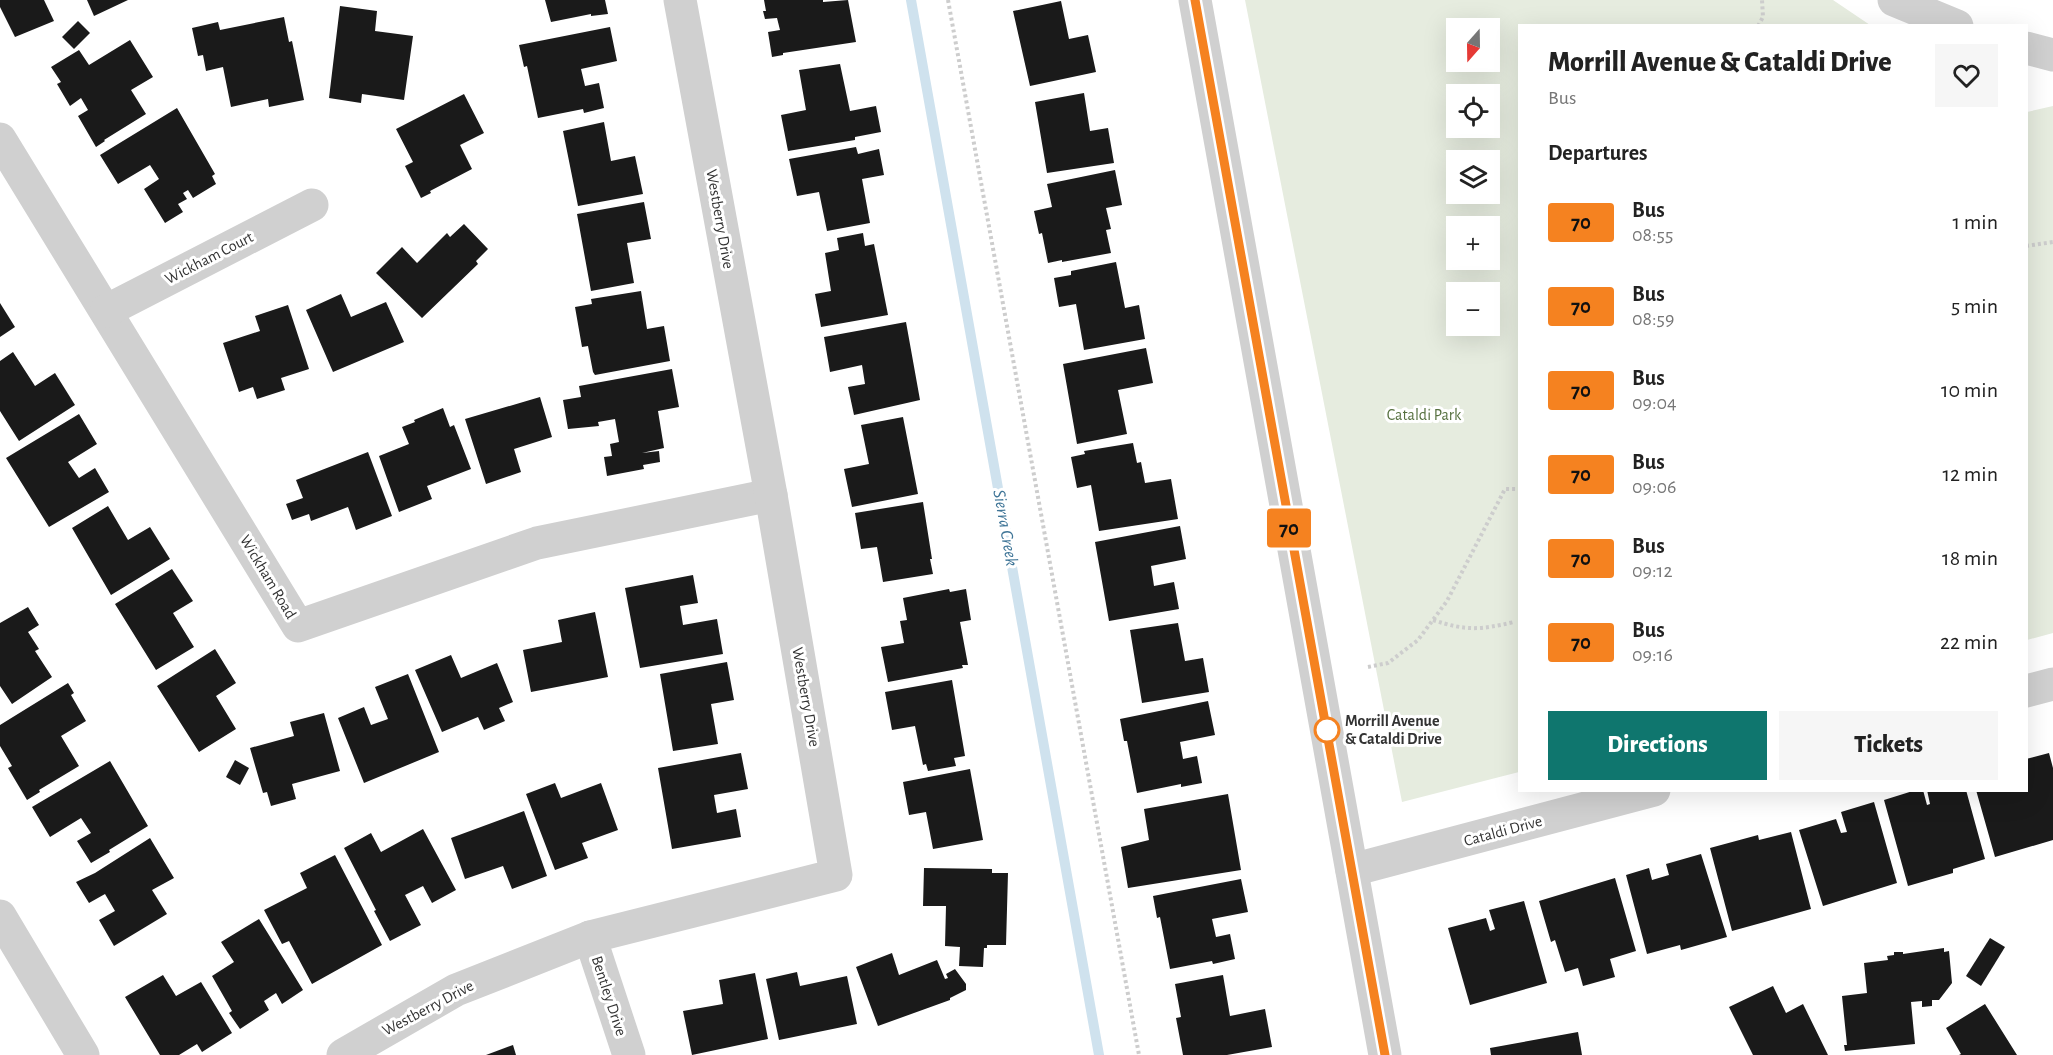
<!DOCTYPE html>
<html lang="en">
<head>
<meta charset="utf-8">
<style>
  :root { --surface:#fff; --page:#f6f6f6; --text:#222; --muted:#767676; --accent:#0f766e }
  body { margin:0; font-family:"Alegreya Sans",sans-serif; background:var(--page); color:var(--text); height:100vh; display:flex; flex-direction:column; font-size:22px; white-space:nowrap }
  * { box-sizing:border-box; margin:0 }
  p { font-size:20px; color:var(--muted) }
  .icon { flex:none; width:33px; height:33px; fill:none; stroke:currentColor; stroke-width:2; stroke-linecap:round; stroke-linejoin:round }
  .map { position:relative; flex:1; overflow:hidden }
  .panel { position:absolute; left:1518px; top:24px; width:510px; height:768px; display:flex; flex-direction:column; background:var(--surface); border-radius:0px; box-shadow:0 6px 24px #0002 }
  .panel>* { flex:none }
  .badge { padding:0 12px; border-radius:4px; font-size:21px; line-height:39px }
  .needle { width:39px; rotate:200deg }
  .controls { position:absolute; left:1446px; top:18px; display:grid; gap:12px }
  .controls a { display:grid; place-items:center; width:54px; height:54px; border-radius:0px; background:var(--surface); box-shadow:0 6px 24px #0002; font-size:30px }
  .map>.badge { position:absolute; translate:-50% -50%; box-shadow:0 0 0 3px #fff }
  h2 { padding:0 30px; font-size:22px; line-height:54px }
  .round { display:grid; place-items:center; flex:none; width:63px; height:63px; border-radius:0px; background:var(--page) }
  .summary { display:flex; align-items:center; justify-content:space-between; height:102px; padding:0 30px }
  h1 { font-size:28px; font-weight:800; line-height:45px }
  .button { display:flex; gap:12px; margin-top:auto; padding:12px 30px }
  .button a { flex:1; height:69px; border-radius:0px; background:var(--accent); color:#fff; font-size:24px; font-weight:800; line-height:69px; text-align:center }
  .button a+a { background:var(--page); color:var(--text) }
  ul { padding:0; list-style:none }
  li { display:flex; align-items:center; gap:18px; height:84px; padding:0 30px }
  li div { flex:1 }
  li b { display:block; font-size:22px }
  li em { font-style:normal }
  li .badge { min-width:66px; font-weight:700; text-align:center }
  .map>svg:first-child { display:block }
  .green { fill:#e6ecdf; fill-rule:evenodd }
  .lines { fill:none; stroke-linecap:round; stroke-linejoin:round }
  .stream { stroke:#cfe2ee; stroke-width:10 }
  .building { fill:#1a1a1a }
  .path { stroke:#cdcdcd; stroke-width:4; stroke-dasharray:3 3; stroke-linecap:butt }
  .minor { stroke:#d0d0d0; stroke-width:33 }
  .line-casing { stroke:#fff; stroke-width:14 }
  .line { stroke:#f58220; stroke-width:9 }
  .stop-dot { fill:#fff; stroke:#f58220; stroke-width:3 }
  .labels { text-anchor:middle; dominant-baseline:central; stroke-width:6; stroke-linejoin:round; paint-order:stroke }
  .street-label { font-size:16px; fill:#333; stroke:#fff }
  .park-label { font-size:16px; fill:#56703f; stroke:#fff }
  .stop-label { font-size:16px; font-weight:bold; fill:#333; stroke:#fff; text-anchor:start }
  .water-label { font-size:18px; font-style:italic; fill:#3f7597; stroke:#fff }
</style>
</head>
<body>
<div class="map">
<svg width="2053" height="1055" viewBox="0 0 2053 1055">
  <rect width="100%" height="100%" fill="#fff"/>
  <g class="green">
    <path d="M1245 0H1833L1870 25 1520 26 1519 772 1402 802ZM1456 28H1490V62H1456ZM1456 94H1490V128H1456ZM1456 160H1490V194H1456ZM1456 226H1490V260H1456ZM1456 292H1490V326H1456Z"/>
    <path d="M2053 106V633L2027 640V112Z"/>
  </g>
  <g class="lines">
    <path class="stream" d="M911 0 1099 1055"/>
  </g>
  <g class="building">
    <path d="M0 0H44L54 21 15 37 0 7Z"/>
    <path d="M87 0H128L94 16Z"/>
    <path d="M545 0H605L608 14 591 16V14L551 22Z"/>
    <path d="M764 0H823V2L848 0 856 42 783 53V55L772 57 768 32 780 30 777 18 765 19 763 11H766Z"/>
    <path d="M1061 1 1069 39 1088 35 1096 72 1030 86 1013 11Z"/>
    <path d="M340 6 377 11 375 31 413 36 404 100 362 94 361 103 329 98Z"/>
    <path d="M284 17 289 42 292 41 304 100 269 107 268 99 231 107 223 67 206 71 203 55 198 56 192 28 218 22 220 30Z"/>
    <path d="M78 21 90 33 74 49 62 37Z"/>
    <path d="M610 27 617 61 581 69 585 86 599 83 604 108 584 113 583 109 538 118 527 66 524 67 519 45Z"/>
    <path d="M130 40 153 77 131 90 146 114 104 140 105 141 96 147 78 116 88 110 81 98 70 106 57 84 61 82 51 67 79 50 89 65Z"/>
    <path d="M840 64 850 111 876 106 881 132 855 137V140L788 151 781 115 806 110 799 70Z"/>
    <path d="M1084 93 1090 131 1108 128 1114 163 1047 173 1035 102Z"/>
    <path d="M464 94 484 133 460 145 472 169 430 191 431 193 421 198 405 166 413 162 396 129Z"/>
    <path d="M177 108 215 174 212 176 216 184 193 198 188 190 183 193 187 199 178 204 183 212 165 223 144 189 159 179 150 165 118 184 100 155Z"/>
    <path d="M604 122 611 161 635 156 643 194 578 206 563 131Z"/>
    <path d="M856 147 858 154 879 149 884 175 862 179 870 223 827 231 819 192 797 196 789 159Z"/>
    <path d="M1115 170 1122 205 1106 208 1111 229 1106 230 1111 253 1062 262V260L1048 263 1042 233 1039 234 1034 211 1052 207 1047 184Z"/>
    <path d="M644 202 651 239 627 243 634 283 591 291 577 214Z"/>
    <path d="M464 224 488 249 476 261 478 264 422 318 376 273 402 247 417 263 447 233 450 237Z"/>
    <path d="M863 233 865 246 874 244 888 315 821 327 815 294 831 291 825 253 839 250 837 238Z"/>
    <path d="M1116 262 1125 308 1139 305 1145 339 1084 350 1076 304 1059 307 1054 278 1071 275V271Z"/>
    <path d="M641 291 647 329 664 326 670 361 595 375 593 372 588 346 582 347 575 307 592 304 591 299Z"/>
    <path d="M341 294 351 317 386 302 404 342 333 372 306 310Z"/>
    <path d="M0 303 15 327 0 337Z"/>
    <path d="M288 305 309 369 281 378 285 390 257 399 253 387 239 392 223 343 260 331 255 316Z"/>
    <path d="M906 322 920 400 854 415 848 387 865 384 862 365 830 372 824 337Z"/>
    <path d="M1146 348 1153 383 1118 390 1127 434 1077 444 1063 364Z"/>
    <path d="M13 352 35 386 55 373 75 405 19 441 0 411V361Z"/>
    <path d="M672 369 679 407 658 411 664 448 642 453 659 451 660 462 643 465 644 469 607 476 604 457 612 456 610 444 619 442 615 419 598 422 599 426 568 429 563 400 581 397 579 386Z"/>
    <path d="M540 397 552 437 514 449 521 472 486 484 465 419Z"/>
    <path d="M443 408 450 427 454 425 471 469 427 486 432 499 399 512 379 456 409 444 402 427 415 422 414 420Z"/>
    <path d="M79 414 97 444 68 462 79 478 95 468 109 492 49 527 6 458Z"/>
    <path d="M903 417 918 494 852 507 844 469 869 464 861 425Z"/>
    <path d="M1133 443 1137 463 1141 462 1145 483 1171 479 1178 519 1099 531 1091 485 1077 488 1071 457 1085 454 1084 451Z"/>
    <path d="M368 452 392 516 356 530 348 507 311 521 309 514 292 520 286 504 303 498 296 480Z"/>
    <path d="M923 502 932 559H930L933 574 883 582 877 547 861 549 855 513Z"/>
    <path d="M108 506 128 540 150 527 170 559 111 595 72 528Z"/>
    <path d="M1180 526 1186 559 1151 566 1154 586 1174 582 1179 609 1109 621 1095 542Z"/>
    <path d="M172 569 193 601 173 613 194 647 156 670 115 604Z"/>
    <path d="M693 575 698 603 680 606 683 625 717 619 723 654 640 668 625 588Z"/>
    <path d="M949 589 950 592 966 589 971 620 960 622 968 665H962L963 668 888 682 881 647 904 643 900 621 907 620 903 598Z"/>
    <path d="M28 607 39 625 28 632 39 649 35 651 52 677 12 704 0 686V623Z"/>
    <path d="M595 612 608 677 531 692 523 650 562 642 558 620Z"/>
    <path d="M1178 623 1185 661 1203 658 1209 692 1142 703 1130 630Z"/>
    <path d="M215 649 236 683 216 696 236 729 199 752 157 686Z"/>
    <path d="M451 655 461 678 497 663 513 702 499 708 505 721 484 730 478 717 442 732 415 670Z"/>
    <path d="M727 662 734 700 711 704 718 744 673 751 660 674Z"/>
    <path d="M408 674 439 752 364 783 338 718 364 707 371 725 388 719 375 687Z"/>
    <path d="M952 680 965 756 954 758 956 766 928 771 926 764 923 765 915 726 892 730 885 692Z"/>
    <path d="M68 683 74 693 71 695 86 721 61 736 79 766 39 790 40 792 27 800 8 768 12 766 0 746V725Z"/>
    <path d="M1208 701 1215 735 1180 742 1183 759 1197 756 1202 783 1181 787V784L1137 793 1127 741H1124L1120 719Z"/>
    <path d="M324 713 340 771 292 784 296 799 271 806 267 792 263 793 250 748 294 736 290 722Z"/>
    <path d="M741 753 748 789 714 795 717 813 736 809 741 837 672 849 658 768Z"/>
    <path d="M2049 753 2053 768V840L1995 857 1976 790H2026V759Z"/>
    <path d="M235 760 249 768 240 785 226 777Z"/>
    <path d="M110 761 148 826 109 850 110 852 91 863 77 841 91 833 81 818 50 837 32 807Z"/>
    <path d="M970 769 983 840 933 849 926 812 909 815 903 782Z"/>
    <path d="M555 783 561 798 601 783 618 830 582 843 588 858 555 870 526 794Z"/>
    <path d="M1916 790H1923L1927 805 1930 804 1927 790H1966L1985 859 1953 869V873L1908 886 1884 800Z"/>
    <path d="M1228 794 1241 870 1128 888 1121 847 1149 840 1144 809Z"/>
    <path d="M1874 802 1897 883 1823 906 1799 830 1836 819 1841 833 1847 832 1841 812Z"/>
    <path d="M524 811 547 876 512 889 503 866 465 879 451 838Z"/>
    <path d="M423 829 456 890 432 903 423 886 405 895 421 925 390 941 374 911 376 910 344 848 371 833 381 852Z"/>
    <path d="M1791 832 1811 909 1732 931 1710 848 1758 835 1759 840Z"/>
    <path d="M150 838 174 878 152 890 167 914 114 946 99 920 115 911 105 894 89 903 76 882 95 873Z"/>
    <path d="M1701 854 1727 937 1681 950 1680 945 1647 954 1626 875 1649 868 1652 880 1669 875 1666 864Z"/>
    <path d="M335 855 382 945 312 984 289 941 282 944 264 910 307 888 300 873Z"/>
    <path d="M924 868 992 869V873H1008L1006 945H987V948H984L983 967 959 966 960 947 945 946 946 906H923Z"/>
    <path d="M1615 878 1636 951 1610 959 1615 977 1583 986 1578 968 1565 972 1555 940 1551 942 1539 901Z"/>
    <path d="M1241 879 1248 912 1212 919 1216 937 1230 934 1235 959 1213 964 1212 961 1170 969 1160 917 1157 918 1153 896Z"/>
    <path d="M1524 901 1547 983 1470 1005 1448 928 1486 918 1490 931 1495 929 1489 910Z"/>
    <path d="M259 919 303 990 282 1004 276 993 264 1001 269 1010 240 1029 229 1013 232 1011 212 976 234 962 221 942Z"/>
    <path d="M1990 938 2005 947 1981 986 1966 976Z"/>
    <path d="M1944 948V952L1949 951 1952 983 1939 1000H1932V1006L1922 1007V1001L1911 1002 1915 1044 1845 1051 1844 1045H1847L1842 996 1867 993 1864 963 1888 960 1887 956 1894 955V952H1903V954Z"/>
    <path d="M892 953 899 975 937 960 945 979 948 978 946 974 955 969 966 984V990L950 998V1000L878 1026 856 967Z"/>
    <path d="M797 972 800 986 847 976 857 1024 779 1040 766 979Z"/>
    <path d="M755 973 768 1039 692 1055 683 1011 723 1004 719 980Z"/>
    <path d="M163 975 176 996 201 982 232 1033 202 1052 197 1044 179 1055H160L125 997Z"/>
    <path d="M1223 975 1230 1016 1265 1009 1272 1047 1227 1055H1183L1176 1018 1181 1017 1175 984Z"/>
    <path d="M1773 986 1786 1013 1803 1004 1828 1055H1753L1729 1007Z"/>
    <path d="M1985 1004 2017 1055H1959L1961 1054 1946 1028Z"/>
    <path d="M1578 1032 1582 1055H1491L1490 1048Z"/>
    <path d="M513 1045 516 1055H486Z"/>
  </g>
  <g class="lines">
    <g class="path">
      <path d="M948 0 1139 1055"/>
      <path d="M1758 26 1763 17 1762 0"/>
      <path d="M2026 246 2053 242"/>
      <path d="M1433 620C1466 631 1480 630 1514 622"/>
      <path d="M1368 667 1388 663 1418 640 1447 601 1505 489H1520"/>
    </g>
    <g class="minor">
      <path d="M1195 0 1385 1055"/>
      <path d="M1894 0 1957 26"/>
      <path d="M2026 48 2053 55"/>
      <path d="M0 139 298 626 537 543 771 495"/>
      <path d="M106 311 312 205"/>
      <path d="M2026 691 2053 684"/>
      <path d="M1352 870 1654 790"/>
      <path d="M0 916 83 1055"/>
      <path d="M590 937 629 1055"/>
      <path d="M343 1055 456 990 590 937 836 875 771 495 680 0"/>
    </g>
  </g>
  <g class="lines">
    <g class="line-casing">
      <path id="line" d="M1195 0 1385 1055"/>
    </g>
    <use href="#line" class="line"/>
  </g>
  <circle class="stop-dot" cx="1327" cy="730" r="12"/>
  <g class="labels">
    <g class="street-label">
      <text transform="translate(720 219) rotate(80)">Westberry Drive</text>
      <text transform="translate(209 258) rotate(-27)">Wickham Court</text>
      <text transform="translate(268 577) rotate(59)">Wickham Road</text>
      <text transform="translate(806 697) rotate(80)">Westberry Drive</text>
      <text transform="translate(1503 831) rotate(-15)">Cataldi Drive</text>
      <text transform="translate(609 996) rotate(72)">Bentley Drive</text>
      <text transform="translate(428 1008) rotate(-28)">Westberry Drive</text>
    </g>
    <g class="park-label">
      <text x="1424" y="415">Cataldi Park</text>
    </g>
    <g class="stop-label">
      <text x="1345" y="721">Morrill Avenue<tspan x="1345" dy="18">&amp; Cataldi Drive</tspan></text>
    </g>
    <g class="water-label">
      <text transform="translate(1005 528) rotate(80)">Sierra Creek</text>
    </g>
  </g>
</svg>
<div class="controls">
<a><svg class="needle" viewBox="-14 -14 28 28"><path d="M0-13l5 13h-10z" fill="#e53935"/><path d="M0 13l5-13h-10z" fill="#767676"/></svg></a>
<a><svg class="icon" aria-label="locate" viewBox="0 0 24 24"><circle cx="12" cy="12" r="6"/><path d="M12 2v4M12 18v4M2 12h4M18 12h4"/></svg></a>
<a><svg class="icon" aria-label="layers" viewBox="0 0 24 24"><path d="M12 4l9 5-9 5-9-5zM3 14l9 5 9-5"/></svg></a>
<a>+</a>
<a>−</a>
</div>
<b class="badge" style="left:1289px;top:528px;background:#f58220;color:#111">70</b>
<section class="panel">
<div class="summary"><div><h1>Morrill Avenue &amp; Cataldi Drive</h1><p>Bus</p></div><a class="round"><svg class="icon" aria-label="heart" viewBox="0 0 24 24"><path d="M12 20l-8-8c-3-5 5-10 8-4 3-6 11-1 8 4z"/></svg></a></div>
<h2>Departures</h2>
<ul>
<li><span class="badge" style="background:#f58220;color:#111">70</span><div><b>Bus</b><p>08:55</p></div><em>1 min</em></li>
<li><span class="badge" style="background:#f58220;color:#111">70</span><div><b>Bus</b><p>08:59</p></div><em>5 min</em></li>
<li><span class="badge" style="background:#f58220;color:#111">70</span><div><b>Bus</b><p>09:04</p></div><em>10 min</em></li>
<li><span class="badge" style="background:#f58220;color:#111">70</span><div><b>Bus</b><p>09:06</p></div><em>12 min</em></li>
<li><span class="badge" style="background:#f58220;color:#111">70</span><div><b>Bus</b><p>09:12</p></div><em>18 min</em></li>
<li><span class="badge" style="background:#f58220;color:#111">70</span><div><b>Bus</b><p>09:16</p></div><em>22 min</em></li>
</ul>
<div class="button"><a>Directions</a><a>Tickets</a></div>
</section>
</div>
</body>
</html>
